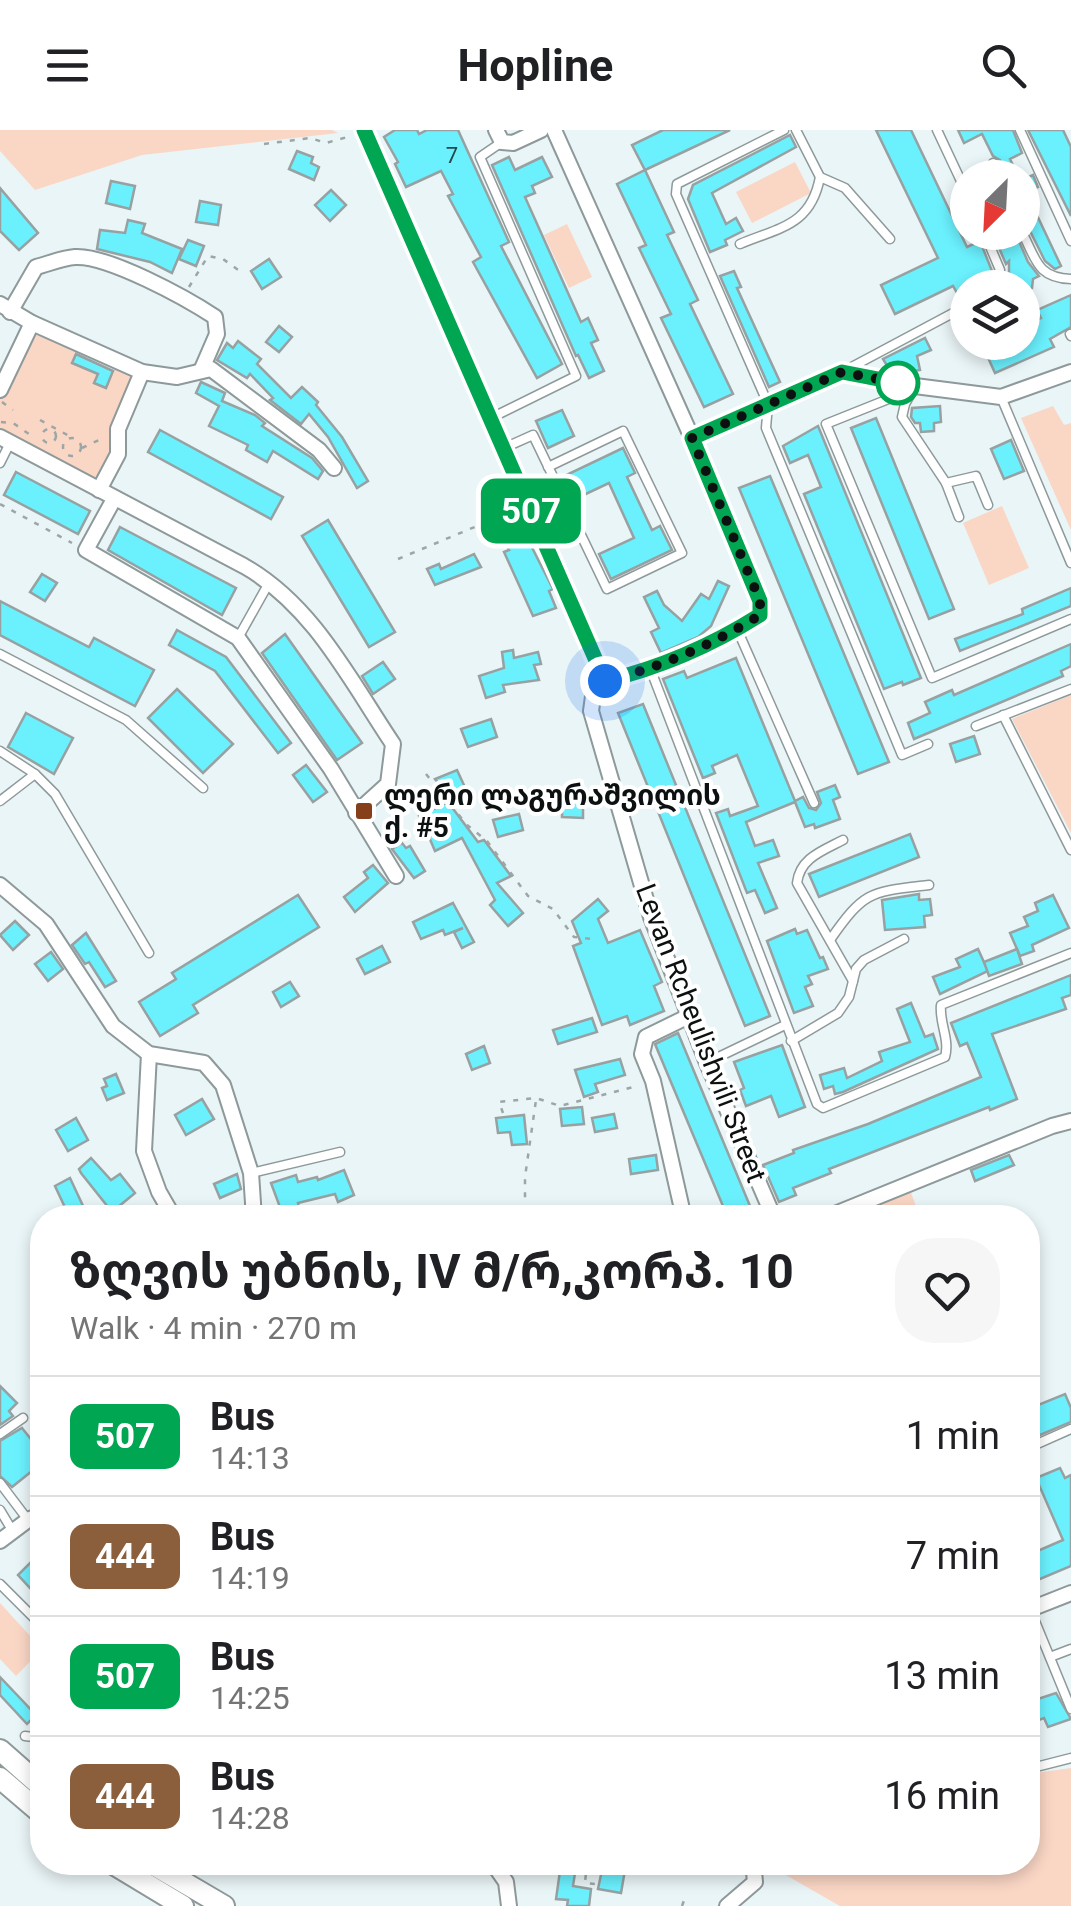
<!DOCTYPE html>
<html lang="en">
<head>
<meta charset="utf-8">
<style>
  :root { --surface:#fff; --page:#f6f6f6; --text:#202124; --muted:#757577; --line:#e0e0e0 }
  body { margin:0; font-family:Roboto,"Noto Sans Georgian",sans-serif; background:var(--page); color:var(--text); height:100vh; display:flex; flex-direction:column; font-size:38px; white-space:nowrap }
  * { box-sizing:border-box; margin:0 }
  p { font-size:32px; color:var(--muted) }
  .icon { flex:none; width:55px; height:55px; fill:none; stroke:currentColor; stroke-width:2; stroke-linecap:round; stroke-linejoin:round }
  .map { position:relative; flex:1; overflow:hidden }
  .side { position:absolute; left:30px; top:1075px; width:1010px; height:670px; display:flex; flex-direction:column; background:var(--surface); border-radius:40px; box-shadow:0 5px 15px #0003 }
  .side>* { flex:none }
  .badge { padding:0 20px; border-radius:15px; font-size:35px; line-height:65px }
  .needle { width:65px; rotate:204deg }
  .controls { position:absolute; left:950px; top:30px; display:grid; gap:20px }
  .controls a { display:grid; place-items:center; width:90px; height:90px; border-radius:50%; background:var(--surface); box-shadow:0 5px 15px #0003; font-size:50px }
  .you { position:absolute; width:50px; height:50px; margin:-25px; border:8px solid #fff; border-radius:50%; background:#1a73e8; box-shadow:0 0 0 15px #1a73e833 }
  .map>.badge { position:absolute; translate:-50% -50%; box-shadow:0 0 0 5px #fff }
  .round { display:grid; place-items:center; flex:none; width:105px; height:105px; border-radius:40px; background:var(--page) }
  .overview { display:flex; align-items:center; justify-content:space-between; height:170px; padding:0 40px }
  h1 { font-size:48px; font-weight:700; line-height:75px }
  ul { padding:0; list-style:none }
  li { display:flex; align-items:center; gap:30px; height:120px; padding:0 40px; border-top:2px solid var(--line) }
  li div { flex:1 }
  li b { display:block; font-size:38px }
  li em { font-style:normal }
  li .badge { min-width:110px; font-weight:700; text-align:center }
  header { display:flex; justify-content:space-between; align-items:center; height:130px; padding:0 40px; background:var(--surface); font-size:45px; font-weight:700 }
  .map>svg:first-child { display:block }
  .green { fill:#fad6c5 }
  .building { fill:#6bf1fe; stroke:#97a1a2; stroke-width:2.5 }
  .lines { fill:none; stroke-linecap:round; stroke-linejoin:round }
  .lane-casing { stroke:#8e999a; stroke-width:11 }
  .street-casing { stroke:#8e999a; stroke-width:18 }
  .secondary-casing { stroke:#8e999a; stroke-width:24 }
  .path { stroke:#9da6a7; stroke-width:2.5; stroke-dasharray:5 8; stroke-linecap:butt }
  .lane { stroke:#fff; stroke-width:8 }
  .street { stroke:#fff; stroke-width:14 }
  .secondary { stroke:#fff; stroke-width:20 }
  .line-casing { stroke:#fff; stroke-width:22 }
  .line { stroke:#00a651; stroke-width:15 }
  .walk { stroke:#0c1010; stroke-width:10; stroke-dasharray:0 18 }
  .stop-dot { fill:#fff; stroke:#00a651; stroke-width:5 }
  .poi-dot { fill:#853f1a; stroke:#fff; stroke-width:4 }
  .labels { text-anchor:middle; dominant-baseline:central; stroke-width:8; stroke-linejoin:round; paint-order:stroke }
  .number-label { font-size:22px; fill:#24484c }
  .poi-label { font-size:28px; font-weight:bold; fill:#0c1010; stroke:#fff; text-anchor:start }
  .street-label { font-size:28px; fill:#0c1010; stroke:#fff }
</style>
</head>
<body>
<header><svg class="icon" aria-label="menu" viewBox="0 0 24 24"><path d="M4 6h16M4 12h16M4 18h16"/></svg>Hopline<svg class="icon" aria-label="search" viewBox="0 0 24 24"><circle cx="10" cy="10" r="6"/><path d="M15 15l6 6"/></svg></header>
<div class="map">
<svg width="1071" height="1776" viewBox="0 0 1071 1776">
  <rect width="100%" height="100%" fill="#eaf5f7"/>
  <g class="green">
    <path d="M0 0H332L338 3 142 25 35 60 0 21Z"/>
    <path d="M795 32 811 63 752 93 736 62Z"/>
    <path d="M567 94 592 147 569 158 544 105Z"/>
    <path d="M31 203 77 221 72 233 98 244 94 253 105 258 115 236 135 246 110 302 114 320 96 351 0 299V269Z"/>
    <path d="M1053 276 1064 295 1071 293V400L1021 288Z"/>
    <path d="M1002 376 1029 438 989 455 963 393Z"/>
    <path d="M1071 565V703L1012 589Z"/>
    <path d="M910 1060 920 1087 835 1088Z"/>
    <path d="M0 1473 42 1519 16 1546 0 1529Z"/>
    <path d="M1071 1638V1776H840L770 1736 769 1733 1028 1732V1644Z"/>
  </g>
  <g class="building">
    <path d="M395 0H417L419 4 427 0H458L509 112 501 116 562 234 537 248 473 132 481 127 448 66 453 64 441 41 406 57 395 34 398 32 384 7Z"/>
    <path d="M663 0H730L645 40 632 15Z"/>
    <path d="M876 0H911L967 117 980 111 992 141 986 158H968V168L961 170 953 156 895 184 881 155 938 128Z"/>
    <path d="M958 0H1013L1022 23 1010 29 1019 48H1004L1000 30 993 26 982 4 964 13Z"/>
    <path d="M1028 0H1063L1071 17V86Z"/>
    <path d="M790 5 796 17 712 63 726 94 736 88 743 101 725 110 727 115 710 122 688 69 693 55Z"/>
    <path d="M297 21 313 27 311 33 319 37 314 50 289 39Z"/>
    <path d="M509 27 515 40 542 27 552 47 532 56 535 63 525 67 581 192 588 188 598 210 591 213 604 241 589 248 578 225 576 226 492 35Z"/>
    <path d="M645 40 674 102 667 105 698 170 690 174 733 264 704 277 661 188 671 184 639 118 646 115 617 54Z"/>
    <path d="M1033 45 1038 57 1026 62 1061 136 1055 139 1045 131 1029 99 1022 95V50Z"/>
    <path d="M111 51 135 56 130 79 106 73Z"/>
    <path d="M0 58 38 103 19 120 0 101Z"/>
    <path d="M331 60 346 75 330 91 315 75Z"/>
    <path d="M200 71 221 75 218 95 196 92Z"/>
    <path d="M128 90 145 94 142 103 182 119 172 143 150 132 97 119 100 100 125 103Z"/>
    <path d="M996 102H1015L1028 132 1039 146 1033 149 1032 158H1009V131L1006 134 993 104Z"/>
    <path d="M188 110 204 116 196 136 179 129Z"/>
    <path d="M269 129 281 147 262 159 251 141Z"/>
    <path d="M734 141 741 157 737 158 780 252 769 257 720 146Z"/>
    <path d="M1071 165V197L1050 209 1054 217 995 243 981 212H1022V196L1041 188 1037 180Z"/>
    <path d="M279 196 292 207 279 222 266 212Z"/>
    <path d="M925 208 931 220 917 226 920 240 902 243 900 234 889 239 883 229Z"/>
    <path d="M238 211 261 229 257 234 291 268 302 257 318 272 316 275 342 307 368 351 357 358 328 307 309 284 301 294 270 270 273 268 250 244 247 248 217 230 227 213 233 218Z"/>
    <path d="M76 224 113 241 106 258 94 253 98 244 72 233Z"/>
    <path d="M201 252 225 263 222 271 255 285 265 293 262 296 312 328 323 341 318 349 273 321 267 332 246 320 248 315 209 296 219 276 196 263Z"/>
    <path d="M940 276 941 292 934 293V301L921 302 920 293H915L911 287 912 278Z"/>
    <path d="M562 280 574 306 548 318 536 291Z"/>
    <path d="M876 288 954 479 929 489 851 298Z"/>
    <path d="M818 296 921 548 903 555 902 552 884 559 804 364 821 357 808 325 790 333 783 316Z"/>
    <path d="M160 300 283 367 271 389 148 322Z"/>
    <path d="M1011 310 1024 341 1004 349 991 319Z"/>
    <path d="M623 318 635 343 627 347 652 400 660 396 672 420 611 449 599 424 634 408 609 353 573 370 562 347Z"/>
    <path d="M16 342 90 381 78 404 4 365Z"/>
    <path d="M770 346 889 632 858 644 739 358Z"/>
    <path d="M328 390 395 502 369 517 302 406Z"/>
    <path d="M518 390 553 459 549 461 556 478 533 486 504 422 509 420 498 400Z"/>
    <path d="M120 397 236 458 222 485 108 420Z"/>
    <path d="M474 424 481 437 435 455 427 439 439 434 441 439Z"/>
    <path d="M42 444 57 453 45 471 30 462Z"/>
    <path d="M718 451 729 456 711 496 698 507 661 523 651 502 659 498 644 467 657 461 664 475 682 491 701 464 709 469Z"/>
    <path d="M1071 458V476L960 521 955 509 1023 484 1022 479Z"/>
    <path d="M0 471 89 517 94 508 154 540 135 576 0 505Z"/>
    <path d="M177 500 226 527 291 613 278 623 215 541 169 515Z"/>
    <path d="M285 504 362 613 337 630 262 523Z"/>
    <path d="M1071 514V536L1061 541 1063 546 914 609 908 593 930 583 925 572 952 560 954 565Z"/>
    <path d="M513 520 514 528 538 522 541 534 534 535 539 550 503 555 505 562 486 568 479 546 504 538 502 522Z"/>
    <path d="M736 528 795 671 803 667 809 678 816 680 821 673 817 662 835 655 840 667 833 670 840 689 815 698 814 694 805 697 795 672 746 692 755 716 773 710 779 726 758 733 777 778 765 783 755 760 747 763 716 683 728 679 730 686 758 676 737 625 712 636 715 643 703 648 663 549 684 541 687 548Z"/>
    <path d="M383 532 395 549 373 564 362 546Z"/>
    <path d="M177 559 233 614 203 643 148 588Z"/>
    <path d="M643 574 770 886 745 896 618 583Z"/>
    <path d="M26 583 73 608 54 644 8 617Z"/>
    <path d="M491 589 497 607 468 617 461 599Z"/>
    <path d="M974 606 980 624 956 632 950 614Z"/>
    <path d="M306 635 327 662 313 672 293 645Z"/>
    <path d="M457 640 469 666 454 674 435 649Z"/>
    <path d="M562 665H583V688L562 687Z"/>
    <path d="M448 672 478 712 484 710 511 746 497 753 523 783 508 796 490 775 495 770 462 708 435 721 429 707 419 686Z"/>
    <path d="M519 684 523 700 498 707 493 690Z"/>
    <path d="M910 704 919 727 819 767 809 744Z"/>
    <path d="M402 713 406 718 410 716 425 741 414 748 392 719Z"/>
    <path d="M373 735 388 753 355 782 344 767 368 748 364 742Z"/>
    <path d="M919 764V770L930 769 932 785 924 786 925 797 885 800 882 770Z"/>
    <path d="M298 765 319 797 193 875 198 883 160 906 139 872 176 849 172 843Z"/>
    <path d="M1053 765 1069 798 1032 815 1034 821 1020 826 1010 803 1028 796 1024 787 1038 781 1035 773Z"/>
    <path d="M598 769 608 781 598 789 608 813 640 800 662 852 654 856 664 881 630 895 627 886 602 895 573 816 581 813 572 791Z"/>
    <path d="M453 773 474 812 462 818 454 802 463 798 445 805 443 800 421 809 413 792Z"/>
    <path d="M15 791 29 805 13 820 0 805Z"/>
    <path d="M795 799 797 804 807 800 820 828 823 827 828 839 808 846 812 854 805 857 813 876 794 883 767 811Z"/>
    <path d="M86 803 116 851 105 857 89 832 85 834 72 815Z"/>
    <path d="M382 816 390 832 365 844 357 829Z"/>
    <path d="M978 819 988 841 940 864 933 847 960 837 956 829Z"/>
    <path d="M1017 819 1022 834 989 846 984 832Z"/>
    <path d="M51 822 63 839 48 851 35 834Z"/>
    <path d="M1071 845V865L1062 868 1066 879 992 904 1017 969 990 980 989 977 829 1039 831 1043 793 1058 796 1065 779 1072 763 1035 794 1023 793 1020 868 994 981 947 967 913 960 916 951 893Z"/>
    <path d="M290 852 299 866 281 877 273 862Z"/>
    <path d="M911 873 925 907 933 904 938 919 843 962 835 964 833 956 824 959 820 945 844 938 847 948 882 931 879 922 910 912 897 879Z"/>
    <path d="M592 888 597 902 558 914 553 900Z"/>
    <path d="M678 903 755 1088H728L655 914Z"/>
    <path d="M782 915 805 977 779 987 771 966 746 976 740 960 744 958 734 932Z"/>
    <path d="M484 916 490 933 472 940 466 924Z"/>
    <path d="M620 929 625 945 595 954 598 962 584 967 575 940Z"/>
    <path d="M116 944 124 963 107 970 102 958 107 956 104 949Z"/>
    <path d="M202 969 214 989 186 1005 175 985Z"/>
    <path d="M582 977 584 994 562 996 560 979Z"/>
    <path d="M614 984 617 998 595 1002 592 988Z"/>
    <path d="M524 985 527 1014 512 1015 510 1002 498 1003 496 988Z"/>
    <path d="M76 988 88 1010 68 1021 56 1000Z"/>
    <path d="M656 1025 658 1040 631 1044 629 1029Z"/>
    <path d="M1009 1025 1014 1035 975 1051 971 1040Z"/>
    <path d="M91 1028 111 1050 120 1044 135 1063 112 1082 81 1043 79 1039Z"/>
    <path d="M344 1040 354 1065 338 1072 335 1064 298 1073 300 1083 284 1088 271 1053 296 1045 298 1052 317 1047 318 1050Z"/>
    <path d="M237 1044 241 1059 220 1068 214 1054Z"/>
    <path d="M70 1048 84 1078 69 1086 55 1056Z"/>
    <path d="M0 1256 17 1273 9 1281 13 1286 0 1295Z"/>
    <path d="M1065 1264 1071 1278V1292L1028 1310V1279Z"/>
    <path d="M22 1298 42 1323V1333L12 1357 0 1346V1311Z"/>
    <path d="M1060 1338 1065 1348 1071 1345V1436L1028 1454V1425L1063 1410 1036 1348Z"/>
    <path d="M42 1421V1471L18 1445Z"/>
    <path d="M1028 1544 1038 1569 1056 1563 1071 1589 1048 1597 1044 1588 1028 1594Z"/>
    <path d="M0 1547 36 1585 27 1594 0 1565Z"/>
    <path d="M603 1735 625 1740 621 1763 598 1759Z"/>
    <path d="M560 1741 575 1743 573 1756 591 1759 589 1776H567L568 1770 556 1769Z"/>
  </g>
  <g class="lines">
    <g class="lane-casing">
      <g id="lane">
        <path d="M784 0 677 54 676 64 768 274 766 298 902 625 928 614"/>
        <path d="M796 0 820 47 845 58 890 109"/>
        <path d="M937 0 968 66"/>
        <path d="M1020 0 1071 111"/>
        <path d="M993 33 997 48"/>
        <path d="M984 102 1000 140 997 158"/>
        <path d="M1022 102C1036 129 1037 148 1071 149"/>
        <path d="M740 114C781 97 811 95 820 47"/>
        <path d="M1070 204 1071 206"/>
        <path d="M846 240 968 175"/>
        <path d="M904 254 891 268 826 294 932 548 1071 489"/>
        <path d="M915 256 905 274 902 287 946 353 959 387"/>
        <path d="M1001 267 1071 433"/>
        <path d="M491 288 576 246 480 27 502 12"/>
        <path d="M504 318 533 305 607 459 682 423 623 301 548 337"/>
        <path d="M0 333 10 313"/>
        <path d="M946 353 976 346 988 375"/>
        <path d="M737 499 814 673"/>
        <path d="M238 508 270 451"/>
        <path d="M0 524 126 590 203 658"/>
        <path d="M650 538 817 974 823 978 945 927C950 909 939 893 941 875L1071 823"/>
        <path d="M1003 585 1071 720"/>
        <path d="M976 596 1071 559"/>
        <path d="M0 621 35 644 55 664 149 823"/>
        <path d="M0 671 35 644"/>
        <path d="M843 710C822 721 800 728 797 753L853 851"/>
        <path d="M830 810C865 760 870 762 929 755"/>
        <path d="M791 911 838 883 849 867 856 839 864 830 904 809"/>
        <path d="M708 932 785 895"/>
        <path d="M251 1043 340 1022"/>
        <path d="M0 1304 23 1288"/>
        <path d="M1028 1318 1071 1299"/>
        <path d="M0 1353 28 1390"/>
        <path d="M0 1380 12 1400"/>
        <path d="M1028 1408 1030 1413 1028 1414"/>
        <path d="M0 1454 42 1496"/>
        <path d="M1030 1479 1071 1579"/>
        <path d="M1050 1527 1071 1519"/>
        <path d="M25 1606 42 1608"/>
        <path d="M1028 1639 1071 1628"/>
      </g>
    </g>
    <g class="street-casing">
      <g id="street">
        <path d="M364 0 605 551"/>
        <path d="M496 0 502 12 513 13 541 0"/>
        <path d="M554 0 692 308"/>
        <path d="M0 174 32 193 142 242 177 247 211 239 319 320 334 338"/>
        <path d="M10 182 36 137C48 134 62 128 75 127 108 125 186 168 215 187L217 204 201 241"/>
        <path d="M0 260 32 193"/>
        <path d="M0 307 244 436C313 475 350 550 393 614L388 654 356 683"/>
        <path d="M99 360 118 324V299L142 242"/>
        <path d="M114 369 86 420 238 508 331 639 396 746"/>
        <path d="M0 755 46 794 113 896 149 924 204 933 223 955 251 1043 254 1088"/>
        <path d="M149 924 144 1021 159 1062 174 1088"/>
        <path d="M684 1088 653 951 642 924 646 907 689 886"/>
        <path d="M774 1088 707 933 651 787 591 581 594 559C609 548 628 546 646 540 685 526 725 507 760 485V471L692 308 842 242 915 256 1001 267 1071 242"/>
        <path d="M825 1088 1052 996 1071 991"/>
        <path d="M0 1411 28 1390 42 1384"/>
        <path d="M1028 1480 1071 1463"/>
        <path d="M492 1732 506 1752 509 1776"/>
        <path d="M727 1776 755 1752 753 1732"/>
      </g>
    </g>
    <g class="secondary-casing">
      <g id="secondary">
        <path d="M0 1620 42 1657"/>
        <path d="M0 1648 42 1684"/>
        <path d="M110 1732 183 1776"/>
        <path d="M149 1732 224 1776"/>
      </g>
    </g>
    <g class="path">
      <path d="M264 14 310 8 326 13 351 6"/>
      <path d="M189 157 208 126 223 129 241 142"/>
      <path d="M2 272 13 280"/>
      <path d="M40 290 71 307"/>
      <path d="M1 292 13 293 29 304"/>
      <circle cx="49" cy="306" r="7"/>
      <circle cx="72" cy="317" r="9"/>
      <path d="M82 318 101 309"/>
      <path d="M0 374 72 413"/>
      <path d="M398 429 513 381"/>
      <path d="M426 644 467 695 487 711 528 766 553 779 574 807 592 809"/>
      <path d="M503 983 499 972 536 968 560 976 637 956"/>
      <path d="M516 1088 525 1083V1047L536 970"/>
      <path d="M587 1732 585 1753 595 1754"/>
      <path d="M682 1776 686 1765"/>
    </g>
    <use href="#lane" class="lane"/>
    <use href="#street" class="street"/>
    <use href="#secondary" class="secondary"/>
  </g>
  <g class="lines">
    <g class="line-casing">
      <path id="line" d="M364 0 605 551C659 538 714 514 760 485V471L692 308 842 242 904 254"/>
    </g>
    <use href="#line" class="line"/>
    <path class="walk" d="M605 551C659 538 714 514 760 485V471L692 308 842 242 898 253"/>
  </g>
  <circle class="stop-dot" cx="898" cy="253" r="20"/>
  <rect class="poi-dot" x="354" y="671" width="20" height="20" rx="5"/>
  <g class="labels">
    <g class="number-label">
      <text x="452" y="25">7</text>
    </g>
    <g class="poi-label">
      <text x="384" y="665">ლერი ლაგურაშვილის<tspan x="384" dy="32">ქ. #5</tspan></text>
    </g>
    <g class="street-label">
      <text transform="translate(701 903) rotate(69)">Levan Rcheulishvili Street</text>
    </g>
  </g>
</svg>
<div class="controls">
<a><svg class="needle" viewBox="-14 -14 28 28"><path d="M0-13l5 13h-10z" fill="#e53935"/><path d="M0 13l5-13h-10z" fill="#757577"/></svg></a>
<a><svg class="icon" aria-label="layers" viewBox="0 0 24 24"><path d="M12 4l9 5-9 5-9-5zM3 14l9 5 9-5"/></svg></a>
</div>
<div class="you" style="left:605px;top:551px"></div>
<b class="badge" style="left:531px;top:381px;background:#00a651;color:#fff">507</b>
<section class="side">
<div class="overview"><div><h1>ზღვის უბნის, IV მ/რ,კორპ. 10</h1><p>Walk · 4 min · 270 m</p></div><a class="round"><svg class="icon" aria-label="heart" viewBox="0 0 24 24"><path d="M12 20l-8-8c-3-5 5-10 8-4 3-6 11-1 8 4z"/></svg></a></div>
<ul>
<li><span class="badge" style="background:#00a651;color:#fff">507</span><div><b>Bus</b><p>14:13</p></div><em>1 min</em></li>
<li><span class="badge" style="background:#8b5e3c;color:#fff">444</span><div><b>Bus</b><p>14:19</p></div><em>7 min</em></li>
<li><span class="badge" style="background:#00a651;color:#fff">507</span><div><b>Bus</b><p>14:25</p></div><em>13 min</em></li>
<li><span class="badge" style="background:#8b5e3c;color:#fff">444</span><div><b>Bus</b><p>14:28</p></div><em>16 min</em></li>
</ul>
</section>
</div>
</body>
</html>
